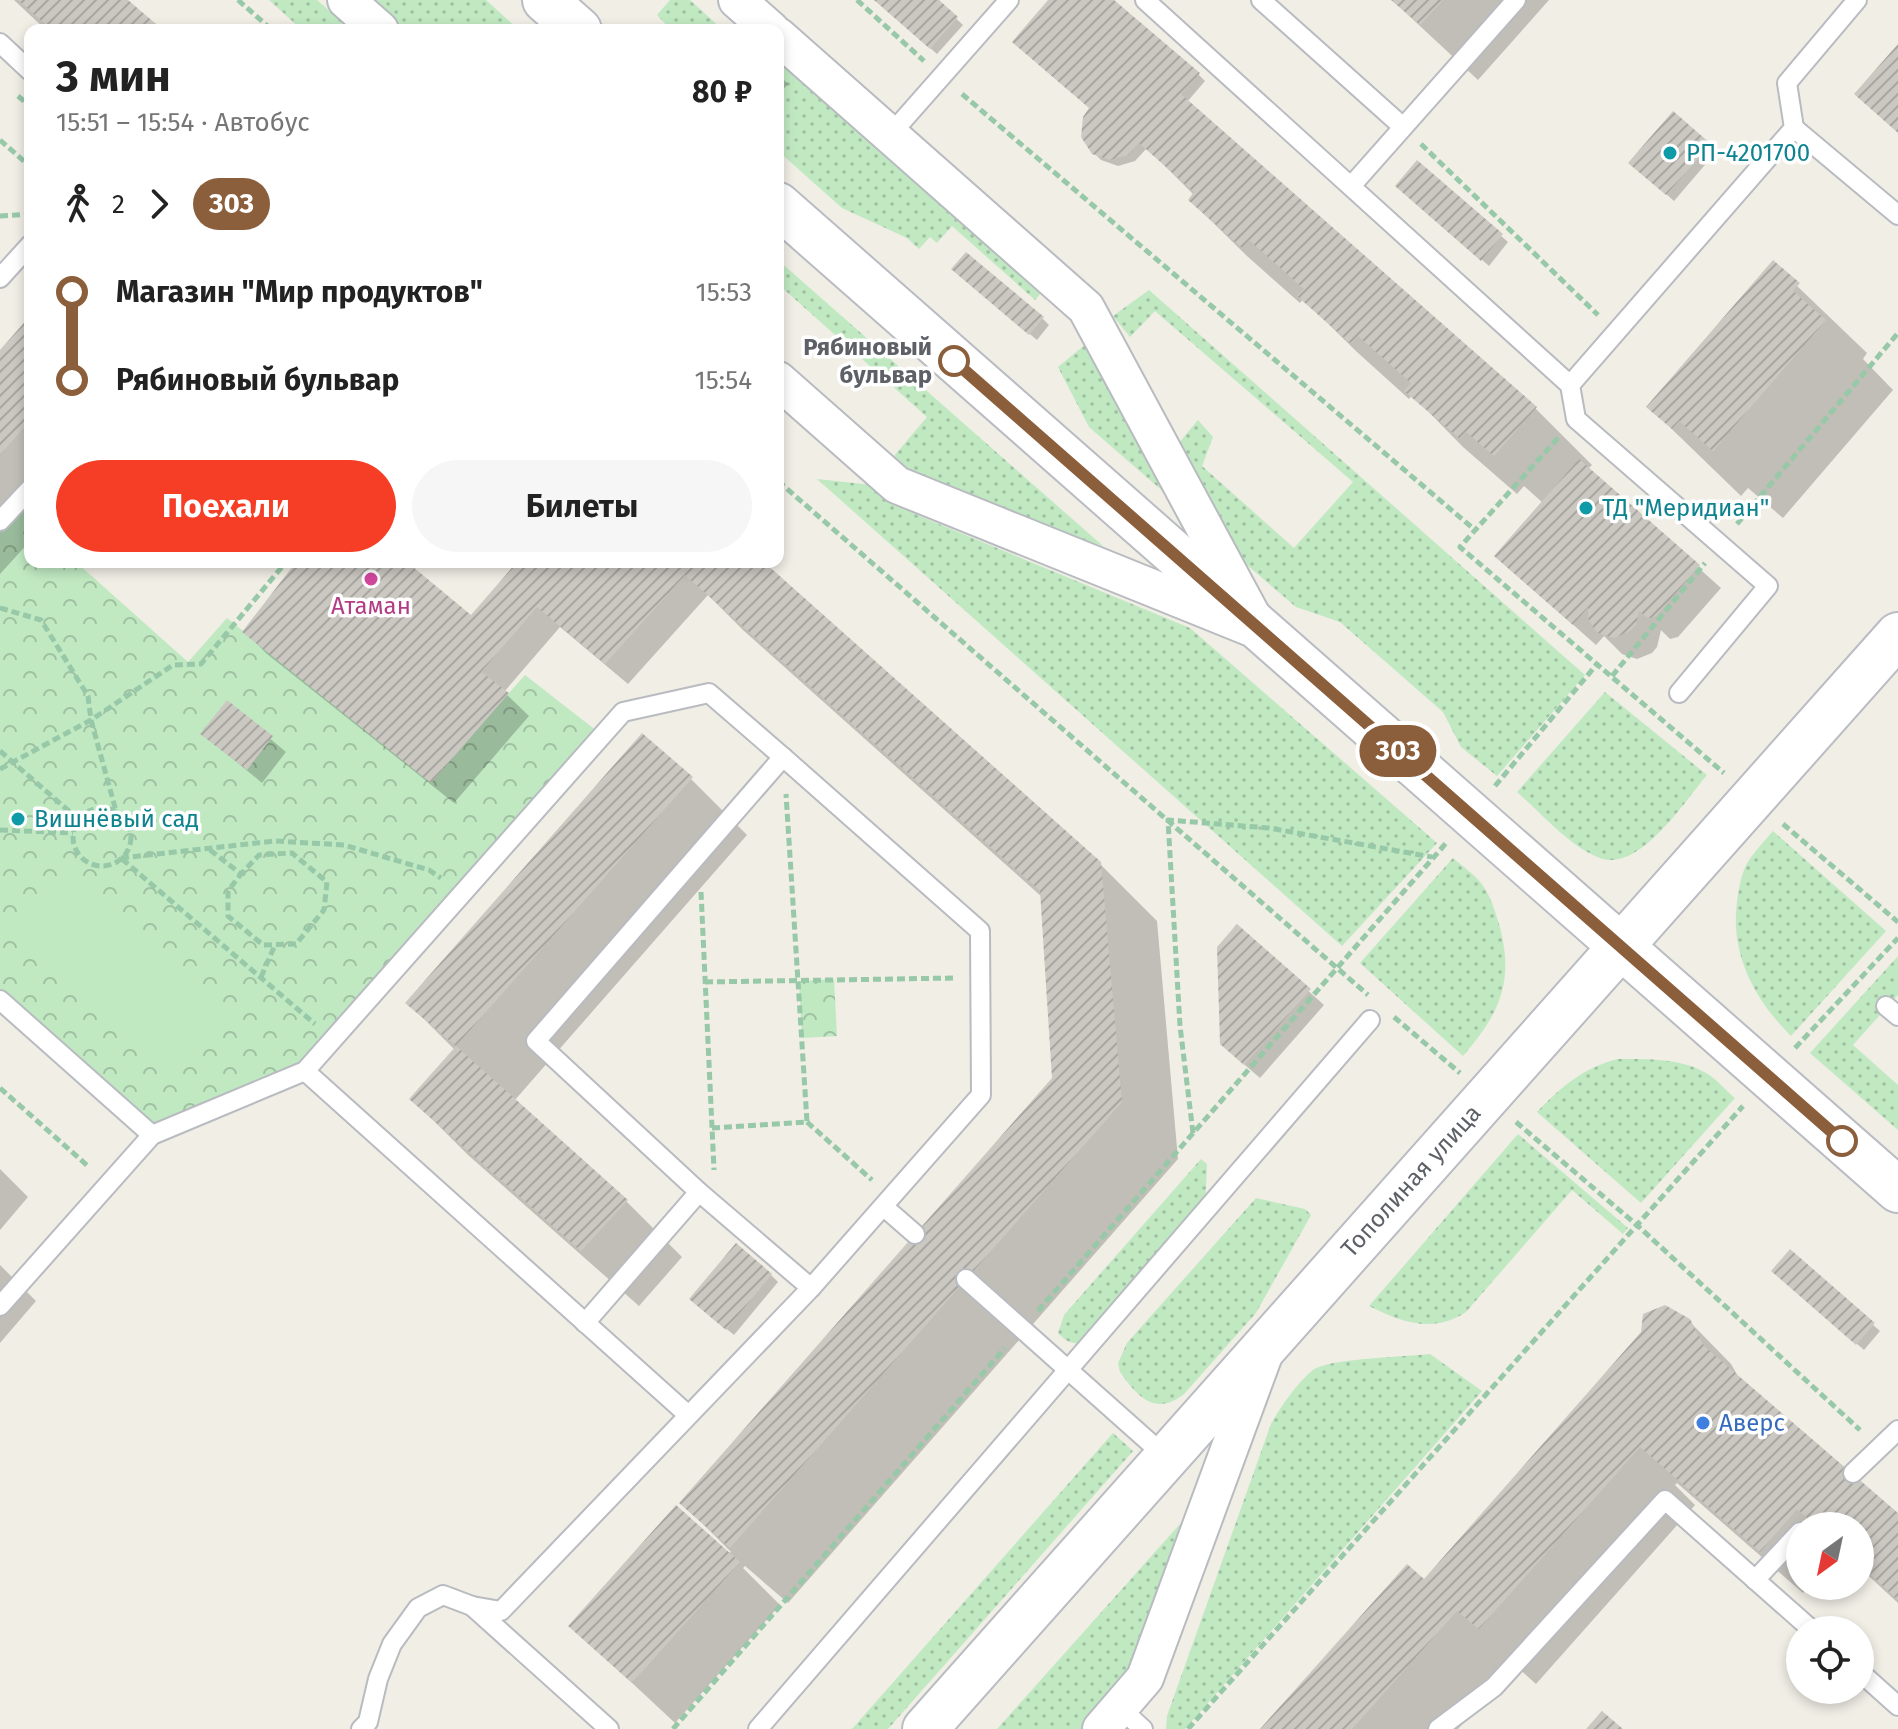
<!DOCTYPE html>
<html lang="ru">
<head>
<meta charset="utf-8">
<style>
  :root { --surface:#fff; --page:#f6f6f6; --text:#222; --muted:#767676; --accent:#f63e26 }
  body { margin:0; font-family:"Fira Sans",sans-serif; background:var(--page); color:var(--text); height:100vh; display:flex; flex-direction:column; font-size:30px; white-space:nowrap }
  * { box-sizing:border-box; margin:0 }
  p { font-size:26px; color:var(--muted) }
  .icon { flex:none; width:44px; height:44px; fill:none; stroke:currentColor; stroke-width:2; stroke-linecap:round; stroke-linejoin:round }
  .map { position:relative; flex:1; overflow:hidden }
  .sheet { position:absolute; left:24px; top:24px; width:760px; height:544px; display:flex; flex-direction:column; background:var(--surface); border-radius:16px; box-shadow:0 4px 12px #0003 }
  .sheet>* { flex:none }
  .badge { padding:0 16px; border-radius:26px; font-size:28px; line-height:52px }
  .needle { width:52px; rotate:213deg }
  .tools { position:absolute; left:1786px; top:1512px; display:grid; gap:16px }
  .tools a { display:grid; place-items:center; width:88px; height:88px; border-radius:50%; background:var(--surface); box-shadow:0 4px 12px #0003; font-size:40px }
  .map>.badge { position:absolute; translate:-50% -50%; box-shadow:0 0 0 4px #fff }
  .legs { display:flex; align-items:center; gap:12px; height:88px; padding:0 32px; font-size:26px }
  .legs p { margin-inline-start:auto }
  .headline { display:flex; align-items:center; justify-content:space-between; height:136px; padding:0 32px }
  h1 { font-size:44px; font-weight:700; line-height:60px }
  .button { display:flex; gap:16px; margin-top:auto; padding:16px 32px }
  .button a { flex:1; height:92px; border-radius:48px; background:var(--accent); color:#fff; font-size:32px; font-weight:700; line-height:92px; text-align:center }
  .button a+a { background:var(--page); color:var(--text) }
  ul { padding:0 32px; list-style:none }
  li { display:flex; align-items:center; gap:28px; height:88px; font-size:30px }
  li i { display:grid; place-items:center; width:12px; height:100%; margin:0 10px; background:currentColor }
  li i::after { content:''; width:20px; height:20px; margin:-10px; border:6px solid; border-radius:50%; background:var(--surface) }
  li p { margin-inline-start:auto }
  li:first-child i { background:linear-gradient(#0000 50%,currentColor 0) }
  li:last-child i { background:linear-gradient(currentColor 50%,#0000 0) }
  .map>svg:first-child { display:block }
  .grass { fill:url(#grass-dots) }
  .park { fill:url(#park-crowns) }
  .pitch { fill:#c0e9c2 }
  .shadow { fill:#0003 }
  .building { fill:url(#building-hatch) }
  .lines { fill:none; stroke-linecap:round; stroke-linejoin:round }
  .lane-casing { stroke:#b8bbc0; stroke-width:22 }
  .street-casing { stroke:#b8bbc0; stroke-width:40 }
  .secondary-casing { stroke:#b9bcc2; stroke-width:48 }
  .path { stroke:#97c8a8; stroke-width:5; stroke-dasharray:8 4; stroke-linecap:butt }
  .lane { stroke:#fff; stroke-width:18 }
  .street { stroke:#fff; stroke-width:36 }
  .secondary { stroke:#fff; stroke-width:44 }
  .line-1-casing { stroke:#fff; stroke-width:18 }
  .line-1 { stroke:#8b5e3c; stroke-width:12 }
  .culture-dot { fill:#0f9aa8; stroke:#fff; stroke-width:3 }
  .stop-1-dot { fill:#fff; stroke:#8b5e3c; stroke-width:4 }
  .hotel-dot { fill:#d1479c; stroke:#fff; stroke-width:3 }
  .shop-dot { fill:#3f7fe0; stroke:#fff; stroke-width:3 }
  .labels { text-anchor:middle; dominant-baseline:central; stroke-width:7; stroke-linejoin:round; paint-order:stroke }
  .culture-label { font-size:24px; fill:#0d838f; stroke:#fff; text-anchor:start }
  .stop-label { font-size:24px; font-weight:bold; fill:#5d6167; stroke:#fff; text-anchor:end }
  .hotel-label { font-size:24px; fill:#b23c85; stroke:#fff }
  .street-label { font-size:24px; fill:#5d6167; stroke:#fff }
  .shop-label { font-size:24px; fill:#366cbe; stroke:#fff; text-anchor:start }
</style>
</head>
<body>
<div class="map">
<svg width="1898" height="1729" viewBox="0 0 1898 1729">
  <defs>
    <pattern id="grass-dots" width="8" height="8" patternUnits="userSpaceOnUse" patternTransform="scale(2)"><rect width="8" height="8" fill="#c0e9c2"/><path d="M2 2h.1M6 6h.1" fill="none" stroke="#9fc0a1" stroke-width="1.8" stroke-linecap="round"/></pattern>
    <pattern id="park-crowns" width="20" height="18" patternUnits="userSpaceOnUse" patternTransform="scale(2)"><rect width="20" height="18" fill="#c0e9c2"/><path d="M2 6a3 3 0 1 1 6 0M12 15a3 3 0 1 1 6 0" fill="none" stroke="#9fc0a1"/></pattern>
    <pattern id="building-hatch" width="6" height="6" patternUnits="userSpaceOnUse" patternTransform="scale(2)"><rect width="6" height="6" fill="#cbc8c2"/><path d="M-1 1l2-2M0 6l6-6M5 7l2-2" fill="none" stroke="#a8a6a1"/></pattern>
  </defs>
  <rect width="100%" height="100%" fill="#f0eee5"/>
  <g class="grass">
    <path d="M269 0H317L351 30H302Z"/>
    <path d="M371 0H486L519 30H405Z"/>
    <path d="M670 0H690L723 30H671L657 15Z"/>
    <path d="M778 51 1045 288 1035 300 952 226 937 243 930 237 919 249 907 238 842 208 778 151Z"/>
    <path d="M778 260 1103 546 977 503 917 476 894 456 927 417 778 284Z"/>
    <path d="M1149 290 1585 675 1497 776 1461 747 1443 712 1340 622 1296 607 1232 552 1178 444 1198 420 1213 437 1202 466 1294 548 1353 482 1155 311 1130 337 1113 316Z"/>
    <path d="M1086 344 1166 494 1089 427 1058 367Z"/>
    <path d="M817 479 873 485 917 515 1190 628 1437 843 1342 946Z"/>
    <path d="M1605 692 1707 775C1685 801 1639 873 1600 858 1571 848 1540 812 1517 792Z"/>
    <path d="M1773 831 1886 931 1791 1036C1755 1000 1730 955 1737 902 1739 888 1741 873 1749 860 1756 850 1765 840 1773 831Z"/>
    <path d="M1453 858C1462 866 1474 874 1481 883 1490 894 1495 911 1499 924 1515 981 1500 1013 1463 1056L1360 963Z"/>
    <path d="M1898 956V995L1853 1045 1898 1085V1130L1810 1053Z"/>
    <path d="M1618 1059C1647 1059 1681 1058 1706 1073 1717 1079 1726 1091 1735 1098L1641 1203 1537 1112C1562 1086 1583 1068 1618 1059Z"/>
    <path d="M1518 1134 1628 1228 1623 1234 1572 1190 1466 1312C1433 1334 1401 1322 1369 1306Z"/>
    <path d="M1201 1159 1207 1164 1205 1208 1080 1343C1070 1344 1065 1340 1058 1333L1064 1315Z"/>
    <path d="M1256 1198 1305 1209 1311 1215 1256 1313 1184 1394C1155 1417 1137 1396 1120 1372L1118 1363 1127 1343Z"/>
    <path d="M1430 1354 1482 1391 1185 1729H1166L1167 1716 1271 1424C1281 1406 1297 1383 1313 1370 1330 1358 1406 1357 1430 1354Z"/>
    <path d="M1113 1433 1133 1451 888 1729H852Z"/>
    <path d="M1180 1524H1186L1138 1679 1094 1729H997Z"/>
  </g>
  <g class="park">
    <path d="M30 489V562H76L188 662 227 618 431 782 525 675 602 735 305 1071 152 1135 0 1000V521Z"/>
    <path d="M834 979 837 1036 802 1038 799 981Z"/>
  </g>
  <path class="pitch" d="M61 880H69L81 884 217 1002C225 1028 198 1047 182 1065L174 1069H165L19 945 16 937 19 928Z"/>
  <g class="shadow">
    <path d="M14 0H125L160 30H46Z"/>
    <path d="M876 0H936L963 25 937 54Z"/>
    <path d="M1050 0H1111L1198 74 1205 81 1187 102 1536 409 1592 465 1588 469 1721 588 1678 637 1670 639 1661 630 1657 647 1652 653 1637 659 1622 654 1604 636 1596 645 1496 556 1543 503 1524 486 1517 494 1463 447 1412 395 1409 399 1357 352 1303 299 1300 303 1247 256 1190 200 1194 195 1147 148 1135 161 1118 166 1101 160 1093 152 1091 108Z"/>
    <path d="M1392 0H1549L1478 80Z"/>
    <path d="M778 74 788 84 778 95Z"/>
    <path d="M1709 145 1716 152 1674 201 1638 169Z"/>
    <path d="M1417 163 1508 242 1489 266 1405 192Z"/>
    <path d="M1773 263 1867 353 1863 359 1893 390 1783 518 1748 488 1741 496 1649 407Z"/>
    <path d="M960 276 1042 318 1049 325 1037 340Z"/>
    <path d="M30 319V541L0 574V353Z"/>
    <path d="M299 562H404L471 618 520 562H761L1100 864 1157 921 1178 1159 788 1603 745 1566 743 1568 780 1605 675 1723 571 1626 731 1552 682 1503 1054 1078 1042 897 744 631 708 595 628 684 560 627 504 692 529 716 454 803 267 654 245 632Z"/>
    <path d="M228 703 286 752 262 783 203 734Z"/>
    <path d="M691 779 747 835 514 1101 626 1201 682 1257 639 1306 468 1155 412 1099 455 1050 408 1003Z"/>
    <path d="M1237 927 1324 1005 1260 1078 1237 1058Z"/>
    <path d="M0 1169 28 1197 0 1230Z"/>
    <path d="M0 1265 36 1301 0 1343Z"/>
    <path d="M771 1275 778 1282 734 1335 698 1306Z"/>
    <path d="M1781 1277 1873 1325 1880 1331 1864 1350Z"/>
    <path d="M1689 1321 1731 1364 1739 1378 1898 1515V1603L1860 1568V1526H1800V1586H1808L1803 1593 1677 1483 1675 1485 1695 1505 1536 1684 1515 1665 1458 1729H1263L1424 1582Z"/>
  </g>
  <g class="building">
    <path d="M18 0H128L163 30H52Z"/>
    <path d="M874 0H939L958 17 930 49Z"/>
    <path d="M1048 0H1114L1200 73 1181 94 1537 407 1494 456 1466 432 1460 439 1404 391 1411 383 1358 336 1351 344 1297 296 1304 289 1249 240 1242 248 1188 200 1194 192 1139 143 1128 155 1110 160 1092 154 1081 137 1083 117 1089 108 1012 42Z"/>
    <path d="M1391 0H1443L1420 25Z"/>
    <path d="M1898 44V133L1854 94Z"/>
    <path d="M1673 111 1711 144 1666 195 1628 163Z"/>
    <path d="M1417 160 1503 234 1481 261 1395 186Z"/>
    <path d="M966 252 1044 317 1029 335 951 269Z"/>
    <path d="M1773 260 1800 283 1793 291 1826 320 1713 451 1679 421 1672 429 1646 407Z"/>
    <path d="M30 316V421L0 455V350Z"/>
    <path d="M1579 459 1700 565 1656 616 1651 618 1646 617 1639 611 1636 625 1630 631 1614 638 1598 633 1592 626 1588 618V607L1573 625 1494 556Z"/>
    <path d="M296 562H407L471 615 517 562H764L1101 862 1122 1102 730 1548 679 1503 1052 1078 1040 891 685 575 605 664 537 607 481 672 509 693 431 783 242 632Z"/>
    <path d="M227 700 273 736 247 770 200 734Z"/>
    <path d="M642 733 693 777 456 1046 405 1003Z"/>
    <path d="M1237 924 1311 989 1244 1065 1220 1044 1217 947Z"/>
    <path d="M456 1046 628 1200 581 1251 409 1099Z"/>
    <path d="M736 1243 772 1274 726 1330 689 1299Z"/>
    <path d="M1790 1249 1875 1323 1856 1345 1771 1271Z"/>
    <path d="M1665 1305 1690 1319 1704 1346 1898 1513V1600L1860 1565V1526H1817L1797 1509 1760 1552 1640 1447 1479 1629 1457 1611 1352 1729H1260L1407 1564 1424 1579 1641 1332 1643 1314Z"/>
    <path d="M676 1505 740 1562 632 1683 568 1626Z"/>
    <path d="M1602 1711 1623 1729H1586Z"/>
  </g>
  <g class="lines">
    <g class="lane-casing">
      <g id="lane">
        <path d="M1145 0 1570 385 1576 419 1768 586 1679 693"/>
        <path d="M1261 0 1403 127"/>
        <path d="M0 43 30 71"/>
        <path d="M1794 128 1898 215"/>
        <path d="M890 135 1009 0"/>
        <path d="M1352 185 1516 0"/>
        <path d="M0 278 30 245"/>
        <path d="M1570 385 1794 128 1787 83 1857 0"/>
        <path d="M0 521 30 489"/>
        <path d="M0 1000 152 1135"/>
        <path d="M1886 1006 1898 1016"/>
        <path d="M305 1071 687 1414"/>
        <path d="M699 1192 811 1288"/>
        <path d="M884 1207 915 1234"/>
        <path d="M966 1279 1166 1457"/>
        <path d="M0 1306 152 1135 305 1071 623 712 709 693 783 757"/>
        <path d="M1853 1473 1898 1430"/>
        <path d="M1755 1580 1800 1532"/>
        <path d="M472 1606 609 1729"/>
        <path d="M1860 1672 1898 1706"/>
        <path d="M1120 1708 1143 1729"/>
        <path d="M361 1729 368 1722 378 1679 392 1644 418 1608 443 1595 472 1606 501 1611 811 1288 981 1095 980 931 783 757 536 1041 699 1192 585 1323"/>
        <path d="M758 1729 1370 1020"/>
        <path d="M1438 1729 1494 1687 1665 1500 1812 1630"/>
      </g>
    </g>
    <g class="street-casing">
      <g id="street">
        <path d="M346 0 380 30"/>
        <path d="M737 0 771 30"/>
        <path d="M778 36 1086 308 1251 614"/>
        <path d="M778 380 897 485 1249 627"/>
        <path d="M1101 1729 1145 1678 1265 1352"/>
      </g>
    </g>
    <g class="secondary-casing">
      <g id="secondary">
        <path d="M545 0 579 30"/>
        <path d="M778 205 1898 1190"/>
        <path d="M925 1729 1898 635"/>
      </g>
    </g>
    <g class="path">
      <path d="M238 0 272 30"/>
      <path d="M857 0 924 61"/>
      <path d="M962 94 1475 530"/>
      <path d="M18 96 30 106"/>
      <path d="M0 140 26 163 30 158"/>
      <path d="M1421 144 1598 315"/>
      <path d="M0 216 30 214"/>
      <path d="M1558 438 1460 547 1724 773"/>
      <path d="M778 481 1368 995"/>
      <path d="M1737 524 1898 333"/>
      <path d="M0 608 41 620 88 696 91 720 116 811"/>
      <path d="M1612 676 1705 563"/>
      <path d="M0 751 78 819"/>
      <path d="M0 769 91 720 173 665 201 664 286 562"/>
      <path d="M1495 786 1597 664"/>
      <circle cx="102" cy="837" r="29"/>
      <path d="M1783 824 1898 922"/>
      <path d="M0 830 73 833"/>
      <path d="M210 850 241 874 228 891V916L263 945 296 944 324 910 327 882 292 853 259 855 241 874"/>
      <path d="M121 858 275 841 344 845 429 870 441 878"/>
      <path d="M122 859 315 1024"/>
      <path d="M701 892 714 1170"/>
      <path d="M261 977 275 945"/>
      <path d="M705 982 956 978"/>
      <path d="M1394 1017 1460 1073"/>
      <path d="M1795 1048 1898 938"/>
      <path d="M0 1088 89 1167"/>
      <path d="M807 1122 872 1180"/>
      <path d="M1516 1122 1638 1226 1860 1430"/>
      <path d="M712 1128 807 1122 786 794"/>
      <path d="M1193 1133 1180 1026 1168 820 1269 828 1432 857"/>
      <path d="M1038 1311 1447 842"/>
      <path d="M673 1729 1005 1348"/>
      <path d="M1188 1729 1743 1106"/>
    </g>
    <use href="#lane" class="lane"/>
    <use href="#street" class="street"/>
    <use href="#secondary" class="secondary"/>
  </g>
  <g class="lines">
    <g class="line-1-casing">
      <path id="line-1" d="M954 361 1842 1141"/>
    </g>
    <use href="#line-1" class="line-1"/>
  </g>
  <g class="culture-dot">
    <circle cx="1670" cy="153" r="8"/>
    <circle cx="1586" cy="508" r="8"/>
    <circle cx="18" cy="819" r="8"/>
  </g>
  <g class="stop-1-dot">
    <circle cx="954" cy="361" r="14"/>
    <circle cx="1842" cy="1141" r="14"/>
  </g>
  <circle class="hotel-dot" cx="371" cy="579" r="8"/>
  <circle class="shop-dot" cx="1703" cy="1423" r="8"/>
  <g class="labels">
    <g class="culture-label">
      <text x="1686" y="153">РП-4201700</text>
      <text x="1602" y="508">ТД "Меридиан"</text>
      <text x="34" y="819">Вишнёвый сад</text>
    </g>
    <g class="stop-label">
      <text x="932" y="347">Рябиновый<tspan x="932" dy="28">бульвар</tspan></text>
    </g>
    <g class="hotel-label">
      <text x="371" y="606">Атаман</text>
    </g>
    <g class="street-label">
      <text transform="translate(1411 1181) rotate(-48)">Тополиная улица</text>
    </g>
    <g class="shop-label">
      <text x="1719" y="1423">Аверс</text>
    </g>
  </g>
</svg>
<div class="tools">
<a><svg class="needle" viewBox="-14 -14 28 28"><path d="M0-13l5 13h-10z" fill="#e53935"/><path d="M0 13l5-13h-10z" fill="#767676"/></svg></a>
<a><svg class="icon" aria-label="locate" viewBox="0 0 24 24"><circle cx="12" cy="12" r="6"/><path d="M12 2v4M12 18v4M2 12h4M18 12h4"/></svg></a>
</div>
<b class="badge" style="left:1398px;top:751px;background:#8b5e3c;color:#fff">303</b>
<section class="sheet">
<div class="headline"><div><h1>3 мин</h1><p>15:51 – 15:54 · Автобус</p></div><b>80 ₽</b></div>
<div class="legs"><svg class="icon" aria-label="walk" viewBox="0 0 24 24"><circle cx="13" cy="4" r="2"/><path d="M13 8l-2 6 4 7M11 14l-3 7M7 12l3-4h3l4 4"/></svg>2<svg class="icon" aria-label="forward" viewBox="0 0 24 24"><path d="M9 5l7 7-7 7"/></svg><b class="badge" style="background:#8b5e3c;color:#fff">303</b></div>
<ul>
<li><i style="color:#8b5e3c"></i><b>Магазин &quot;Мир продуктов&quot;</b><p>15:53</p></li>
<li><i style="color:#8b5e3c"></i><b>Рябиновый бульвар</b><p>15:54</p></li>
</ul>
<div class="button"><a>Поехали</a><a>Билеты</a></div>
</section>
</div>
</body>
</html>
